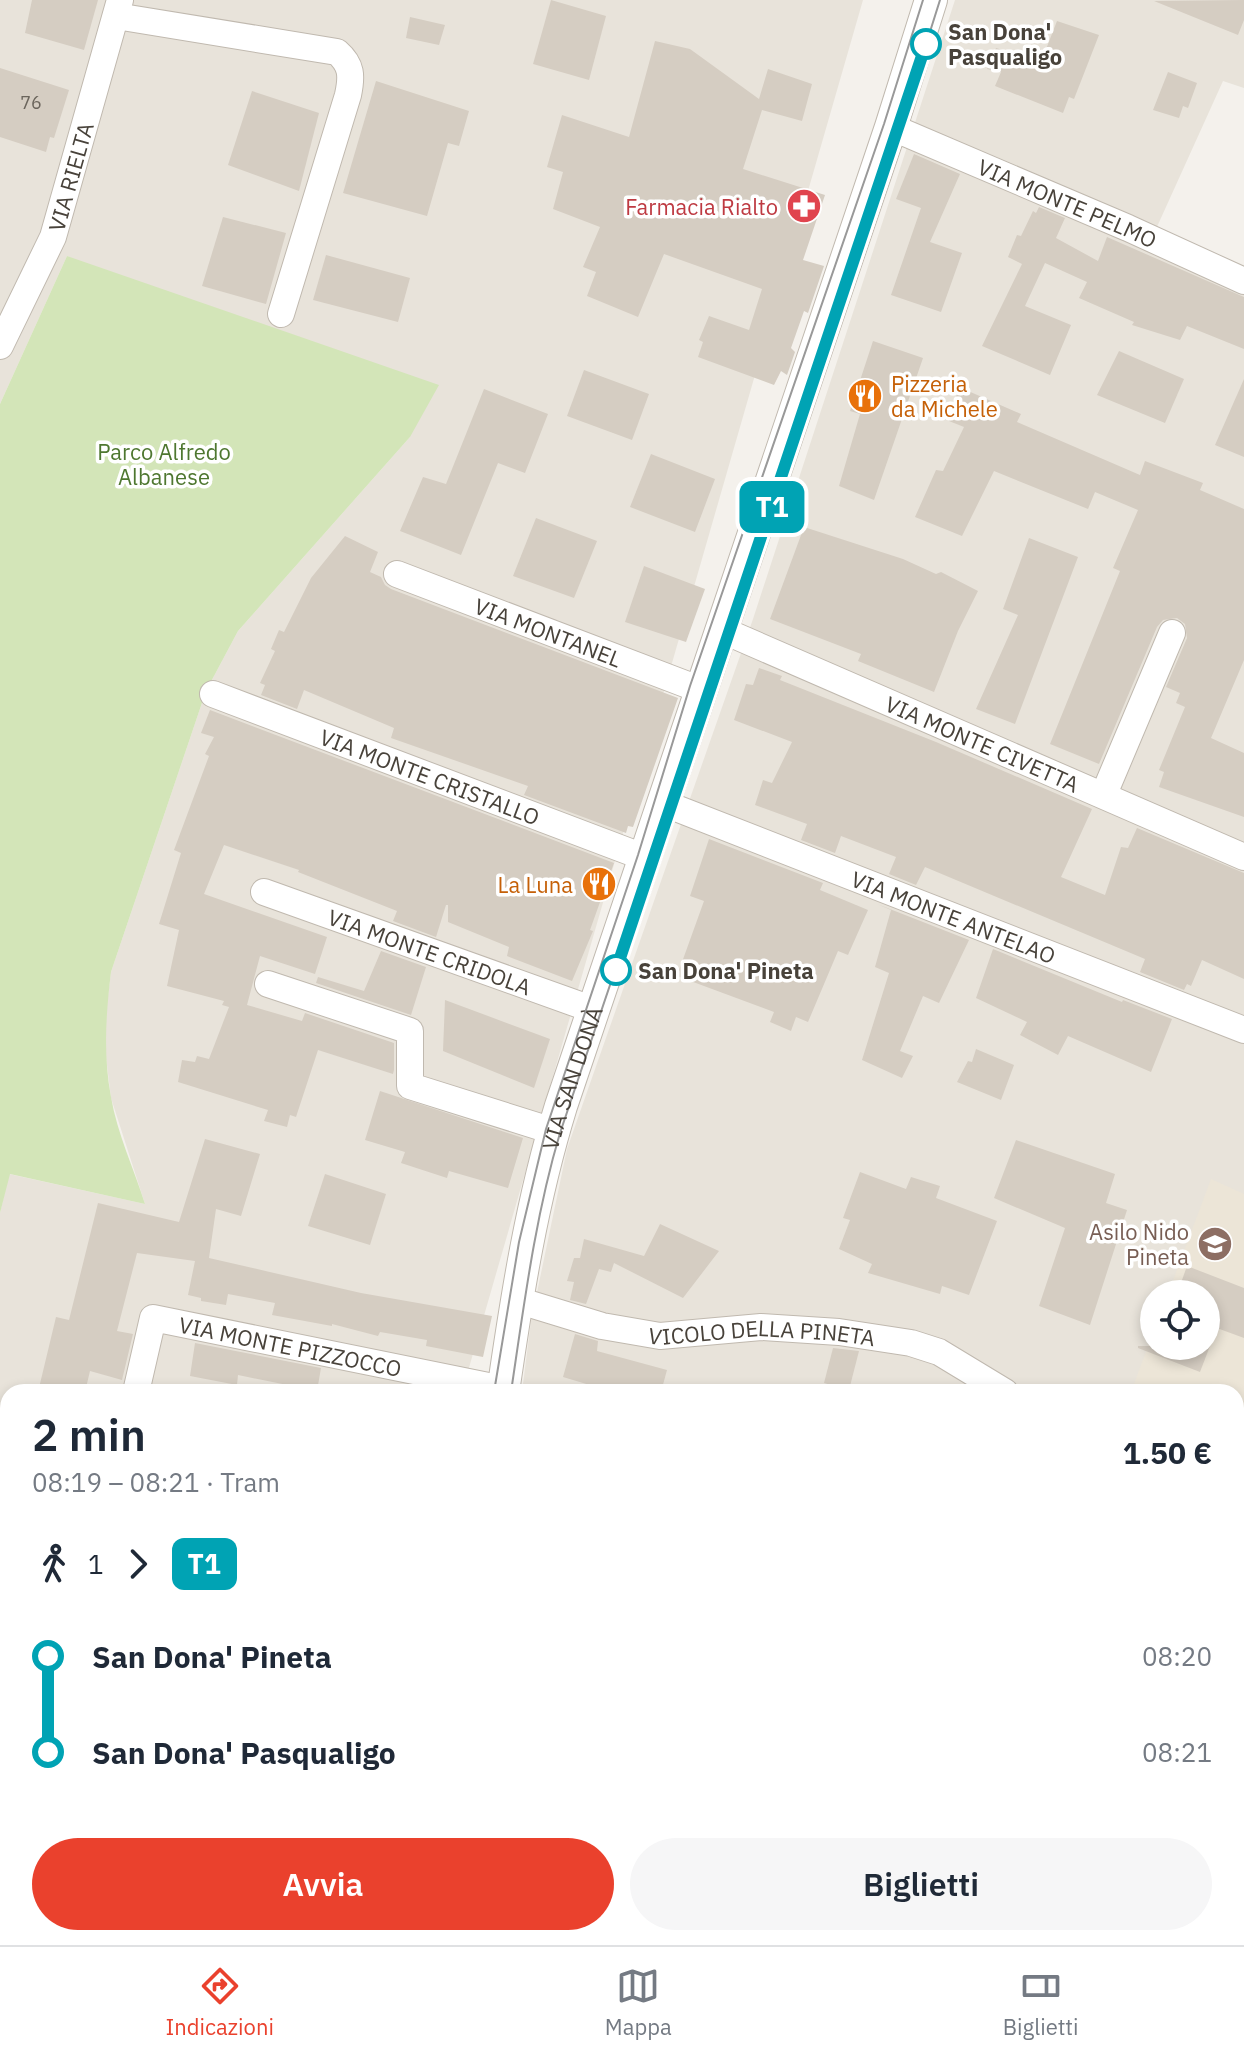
<!DOCTYPE html>
<html lang="it">
<head>
<meta charset="utf-8">
<style>
  :root { --surface:#fff; --page:#f6f6f7; --text:#1f2937; --muted:#747a83; --line:#e0e1e3; --accent:#ea412d }
  body { margin:0; font-family:"IBM Plex Sans",sans-serif; background:var(--page); color:var(--text); height:100vh; display:flex; flex-direction:column; font-size:30px; white-space:nowrap }
  * { box-sizing:border-box; margin:0 }
  p { font-size:26px; color:var(--muted) }
  .icon { flex:none; width:44px; height:44px; fill:none; stroke:currentColor; stroke-width:2; stroke-linecap:round; stroke-linejoin:round }
  .map { position:relative; flex:1; overflow:hidden }
  .panel { position:absolute; left:0px; top:1384px; width:1244px; height:562px; display:flex; flex-direction:column; background:var(--surface); border-radius:24px 24px 0 0; box-shadow:0 4px 12px #0003 }
  .panel>* { flex:none }
  .badge { padding:0 16px; border-radius:12px; font-size:28px; line-height:52px }
  .tools { position:absolute; left:1140px; top:1280px; display:grid; gap:16px }
  .tools a { display:grid; place-items:center; width:80px; height:80px; border-radius:50%; background:var(--surface); box-shadow:0 4px 12px #0003; font-size:40px }
  .map>.badge { position:absolute; translate:-50% -50%; box-shadow:0 0 0 4px #fff }
  .legs { display:flex; align-items:center; gap:12px; height:88px; padding:0 32px; font-size:26px }
  .legs p { margin-inline-start:auto }
  .overview { display:flex; align-items:center; justify-content:space-between; height:136px; padding:0 32px }
  h1 { font-size:44px; font-weight:600; line-height:60px }
  .action { display:flex; gap:16px; margin-top:auto; padding:16px 32px }
  .action a { flex:1; height:92px; border-radius:48px; background:var(--accent); color:#fff; font-size:32px; font-weight:600; line-height:92px; text-align:center }
  .action a+a { background:var(--page); color:var(--text) }
  ul { padding:0 32px; list-style:none }
  li { display:flex; align-items:center; gap:28px; height:96px; font-size:30px }
  li i { display:grid; place-items:center; width:12px; height:100%; margin:0 10px; background:currentColor }
  li i::after { content:''; width:20px; height:20px; margin:-10px; border:6px solid; border-radius:50%; background:var(--surface) }
  li p { margin-inline-start:auto }
  li:first-child i { background:linear-gradient(#0000 50%,currentColor 0) }
  li:last-child i { background:linear-gradient(currentColor 50%,#0000 0) }
  .menu { display:flex; justify-content:space-around; align-items:center; height:112px; border-top:2px solid var(--line); background:var(--surface); font-size:22px; color:var(--muted) }
  .menu a { display:grid; justify-items:center; gap:4px }
  .menu .selected { color:var(--accent) }
  .map>svg:first-child { display:block }
  .residential { fill:#e8e3da; fill-rule:evenodd }
  .education { fill:#ece5d7 }
  .green { fill:#d3e5b8 }
  .building { fill:#d5cdc2 }
  .lines { fill:none; stroke-linecap:round; stroke-linejoin:round }
  .minor-casing { stroke:#c0b9af; stroke-width:28 }
  .tertiary-casing { stroke:#c0b9af; stroke-width:34 }
  .minor { stroke:#fff; stroke-width:26 }
  .tertiary { stroke:#fff; stroke-width:32 }
  .tram { stroke:#999; stroke-width:2 }
  .line-1-casing { stroke:#fff; stroke-width:18 }
  .line-1 { stroke:#00a3b4; stroke-width:12 }
  .stop-1-dot { fill:#fff; stroke:#00a3b4; stroke-width:4 }
  .labels { text-anchor:middle; dominant-baseline:central; stroke-width:7; stroke-linejoin:round; paint-order:stroke }
  .number-label { font-size:18px; fill:#6b655c }
  .stop-label { font-size:22px; font-weight:bold; fill:#48423a; stroke:#fff; text-anchor:start }
  .street-label { font-size:22px; fill:#48423a; stroke:#fff }
  .health-label { font-size:22px; fill:#be3a42; stroke:#fff; text-anchor:end }
  .food-label { font-size:22px; fill:#c56008; stroke:#fff; text-anchor:start }
  .park-label { font-size:22px; fill:#4e7730; stroke:#fff }
  .education-label { font-size:22px; fill:#785e54; stroke:#fff; text-anchor:end }
</style>
</head>
<body>
<div class="map">
<svg width="1244" height="1945" viewBox="0 0 1244 1945">
  <rect width="100%" height="100%" fill="#f4f1ec"/>
  <g class="residential">
    <path d="M0 0H863L462 1392H8V1672L0 1669V1213L9 1174 145 1204 111 1098 106 1057V1011L111 972 206 691 238 631 410 437 67 256 0 404Z"/>
    <path d="M955 0H1244V88L1223 81 1156 229 1244 269V1945H337L340 1938H1236V1392H522L531 1321 567 1149 753 619ZM1154 1294H1206V1346H1154Z"/>
    <path d="M8 1717V1938H328L326 1945H0V1729Z"/>
  </g>
  <g class="education">
    <path d="M1211 1179 1244 1194V1491L1236 1489V1392H1131L1154 1330V1346H1206V1294H1168Z"/>
    <path d="M1236 1683 1244 1686V1940L1236 1936Z"/>
  </g>
  <g class="green">
    <path d="M67 256 439 385 410 437 238 631 206 691 111 972C106 1013 103 1055 111 1097 117 1133 134 1169 145 1204L10 1174 0 1213V404Z"/>
    <path d="M0 1669 8 1672V1717L0 1729Z"/>
  </g>
  <g class="building">
    <path d="M32 0H98L84 50 25 33Z"/>
    <path d="M551 0 606 16 589 80 533 64Z"/>
    <path d="M1244 0V20L1238 35 1154 1Z"/>
    <path d="M410 17 445 25 439 45 406 38Z"/>
    <path d="M1057 21 1099 35 1074 99 1069 97 1063 113 995 86 1001 72 987 69 996 48 1041 62Z"/>
    <path d="M655 41 690 49 759 99 768 69 812 84 802 121 762 110 743 169 825 195 803 260 824 266 808 313 804 311 791 348 795 352 787 375 781 371 774 385 698 357 703 342 699 340 709 316 749 330 762 289 664 254 638 317 587 296 596 272 583 267 600 227 553 209 563 172 547 167 562 115 629 137Z"/>
    <path d="M0 68 69 90 54 138 50 137 46 152 0 137Z"/>
    <path d="M1168 72 1197 83 1188 108 1183 106 1179 118 1153 110Z"/>
    <path d="M376 81 469 111 459 146 448 143 427 216 343 193Z"/>
    <path d="M252 91 319 113 299 191 228 165Z"/>
    <path d="M914 154 960 174 930 242 962 253 941 312 891 295 921 208 896 199Z"/>
    <path d="M1039 207 1065 218 1056 238 1098 261 1107 237 1244 297V349L1187 326 1180 340 1132 325 1134 322 1079 298 1087 282 1045 263 1025 306 1071 325 1050 375 982 346 1022 264 1008 257 1017 235 1021 236 1033 211 1036 213Z"/>
    <path d="M223 217 286 233 266 304 202 286Z"/>
    <path d="M326 255 410 278 398 322 313 300Z"/>
    <path d="M873 341 923 358 874 500 839 486 860 414 850 411Z"/>
    <path d="M1119 351 1184 379 1165 423 1097 395Z"/>
    <path d="M584 370 649 394 632 440 567 416Z"/>
    <path d="M1244 379V457L1215 445Z"/>
    <path d="M959 387 1021 414 1017 422 1140 475 1145 461 1203 483 1200 490 1244 509V660L1211 738 1244 753V817L1159 787 1164 772 1159 770 1185 707 1176 703 1180 693 1166 687 1187 638 1185 624 1177 618 1163 620 1157 627 1099 764 1050 744 1120 571 1113 568 1138 510 1095 492 1088 509 994 471 962 536 915 517 936 470 943 471 964 427 949 421Z"/>
    <path d="M484 389 548 414 525 473 498 463 461 555 400 531 423 477 446 484Z"/>
    <path d="M651 454 715 479 695 532 630 507Z"/>
    <path d="M536 518 597 541 574 598 513 576Z"/>
    <path d="M804 527 903 559 936 574 941 572 978 591 958 631 934 692 858 661 861 654 770 619Z"/>
    <path d="M345 536 378 552 370 572 381 577 385 585 391 589 678 698 633 827 628 826 626 833 524 795 528 786 391 738 394 728 304 690 297 709 261 695 265 685 260 683 275 651 271 649 279 630 284 632 311 578Z"/>
    <path d="M1029 538 1078 557 1015 724 976 709 1018 615 1003 609Z"/>
    <path d="M644 566 705 589 686 642 625 622Z"/>
    <path d="M759 668 782 676 780 680 936 742 1092 809 1061 877 1105 895 1121 847 1128 848 1137 828 1244 873V979L1202 960 1191 986 1187 984 1184 990 1140 972 1145 959 925 867 916 885 889 874 896 857 841 836 835 853 801 840 807 824 755 805 763 780 772 783 792 742 734 720 746 684 753 685Z"/>
    <path d="M210 710 614 863 590 930 593 931 572 981 507 956 509 947 448 922V905H446L436 937 393 921 397 911 298 872 299 870 224 845 204 894 327 937 315 974 260 956 247 1005 302 1021 305 1013 394 1043V1070L393 1074 318 1050 296 1117 290 1115 287 1127 264 1121 268 1110 178 1082 182 1060 195 1062 197 1056 209 1059 229 1007 222 1005 224 1001 167 986 179 930 159 924 181 853 174 850 209 756 205 754 214 737 201 733Z"/>
    <path d="M709 839 823 883 820 890 868 910 848 955 838 951 808 1022 796 1017 791 1031 770 1022 774 1012 677 976 704 901 690 896Z"/>
    <path d="M877 904 969 940 939 1003 923 996 900 1051 913 1056 902 1078 862 1060 889 973 875 967 891 910Z"/>
    <path d="M993 949 1122 1002 1123 1000 1172 1019 1151 1072 1068 1036 1058 1055 1020 1035 1027 1022 976 998Z"/>
    <path d="M381 951 426 967 411 1015 316 983 318 977 364 991Z"/>
    <path d="M445 1000 550 1039 534 1088 443 1051Z"/>
    <path d="M976 1049 1014 1065 1001 1100 957 1082 968 1061 972 1062Z"/>
    <path d="M380 1091 523 1138 508 1188 449 1171 447 1178 401 1163 405 1152 365 1140Z"/>
    <path d="M205 1139 260 1154 241 1216 216 1209 209 1258 361 1293 492 1316 483 1357 426 1346 427 1340 380 1332 378 1336 332 1324V1326L272 1315 275 1303 228 1294 226 1305 201 1301V1298L188 1295 195 1261 137 1253 117 1331 133 1334 122 1380 90 1371 85 1392H38L56 1317 69 1320 98 1203 179 1222Z"/>
    <path d="M1016 1140 1115 1174 1106 1203 1127 1210 1090 1325 1039 1306 1065 1228 994 1198Z"/>
    <path d="M860 1172 906 1189 911 1177 940 1186 936 1198 997 1221 969 1295 942 1286 940 1294 868 1273 872 1264 839 1249 850 1220 843 1218Z"/>
    <path d="M325 1174 386 1194 370 1245 308 1226Z"/>
    <path d="M660 1224 719 1251 683 1298 614 1263 611 1272 599 1269 586 1304 570 1300 574 1282 567 1281 574 1258H580L584 1239 644 1256Z"/>
    <path d="M1187 1266 1244 1288V1338L1206 1324V1294H1177Z"/>
    <path d="M575 1334 598 1341 597 1351 667 1370 661 1392H603V1389L563 1377Z"/>
    <path d="M195 1343 321 1368 317 1391 238 1375 237 1385 190 1376Z"/>
    <path d="M1138 1346H1210L1200 1372 1138 1348Z"/>
    <path d="M833 1348 859 1351 849 1390 824 1383Z"/>
  </g>
  <g class="lines">
    <g class="minor-casing">
      <g id="minor">
        <path d="M116 16 337 52C352 65 352 76 348 95L281 314"/>
        <path id="s1" d="M891 127 1128 228 1244 281"/>
        <path id="s2" d="M0 346 53 237 120 0"/>
        <path id="s3" d="M397 574 701 690"/>
        <path id="s4" d="M722 630 1244 857"/>
        <path id="s5" d="M213 694 646 858"/>
        <path d="M1104 794 1172 633"/>
        <path id="s6" d="M663 803 1244 1030"/>
        <path id="s7" d="M264 892 594 1010"/>
        <path d="M268 984 410 1031V1086L553 1131"/>
        <path id="s8" d="M517 1300 602 1326 660 1336 761 1327 839 1332 911 1343 939 1352 1005 1392"/>
        <path id="s9" d="M136 1392 153 1318 503 1389"/>
        <path d="M1236 1503 1244 1506"/>
        <path d="M1181 1938 1199 1945"/>
        <path d="M538 1945 540 1938"/>
        <path d="M838 1945 840 1938"/>
      </g>
    </g>
    <g class="tertiary-casing">
      <g id="tertiary">
        <path id="s10" d="M503 1392C517 1295 532 1200 561 1106L891 127 931 0"/>
        <path d="M324 1945 327 1938"/>
      </g>
    </g>
    <use href="#minor" class="minor"/>
    <use href="#tertiary" class="tertiary"/>
    <g class="tram">
      <path d="M494 1392 519 1242 546 1129 638 855 690 686 884 124 923 0"/>
      <path d="M511 1392C524 1305 535 1217 560 1133L899 130 940 0"/>
      <path d="M317 1945 319 1938"/>
      <path d="M331 1945 334 1938"/>
    </g>
  </g>
  <g class="lines">
    <g class="line-1-casing">
      <path id="line-1" d="M616 970 926 44"/>
    </g>
    <use href="#line-1" class="line-1"/>
  </g>
  <defs>
    <g id="pharmacy-disc" transform="scale(1.8)"><circle r="9.5" fill="#e0444e" stroke="#fff"/><path d="M-2-6h4v4h4v4h-4v4h-4v-4h-4v-4h4Z" fill="#fff"/></g>
    <g id="restaurant-disc" transform="scale(1.8)"><circle r="9.5" fill="#e8710a" stroke="#fff"/><path d="M-5-6h1v4h1v-4h1v4h1v-4h1v5L-1.5 .5V6h-2V.5L-5-1ZM5-6V6H3V1.5H1.5Q1.5-4 5-6Z" fill="#fff"/></g>
    <g id="school-disc" transform="scale(1.8)"><circle r="9.5" fill="#8d6e63" stroke="#fff"/><path d="M0-5L7-2L0 1L-7-2ZM-4 1L0 2.5L4 1V4Q0 6-4 4Z" fill="#fff"/></g>
  </defs>
  <g fill-rule="evenodd">
    <use href="#pharmacy-disc" x="804" y="206"/>
    <use href="#restaurant-disc" x="865" y="396"/>
    <use href="#restaurant-disc" x="599" y="884"/>
    <use href="#school-disc" x="1215" y="1244"/>
  </g>
  <g class="stop-1-dot">
    <circle cx="926" cy="44" r="14"/>
    <circle cx="616" cy="970" r="14"/>
  </g>
  <g class="labels">
    <g class="number-label">
      <text x="31" y="102">76</text>
    </g>
    <g class="stop-label">
      <text x="948" y="31">San Dona'<tspan x="948" dy="25">Pasqualigo</tspan></text>
      <text x="638" y="970">San Dona' Pineta</text>
    </g>
    <g class="street-label">
      <text stroke="none"><textPath href="#s2" startOffset="184">VIA RIELTA</textPath></text>
      <text stroke="none"><textPath href="#s1" startOffset="192">VIA MONTE PELMO</textPath></text>
      <text stroke="none"><textPath href="#s3" startOffset="162">VIA MONTANEL</textPath></text>
      <text stroke="none"><textPath href="#s4" startOffset="284">VIA MONTE CIVETTA</textPath></text>
      <text stroke="none"><textPath href="#s5" startOffset="232">VIA MONTE CRISTALLO</textPath></text>
      <text stroke="none"><textPath href="#s6" startOffset="312">VIA MONTE ANTELAO</textPath></text>
      <text stroke="none"><textPath href="#s7" startOffset="176">VIA MONTE CRIDOLA</textPath></text>
      <text stroke="none"><textPath href="#s10" startOffset="322">VIA SAN DONÀ</textPath></text>
      <text stroke="none"><textPath href="#s8" startOffset="250">VICOLO DELLA PINETA</textPath></text>
      <text stroke="none"><textPath href="#s9" startOffset="216">VIA MONTE PIZZOCCO</textPath></text>
    </g>
    <g class="health-label">
      <text x="778" y="206">Farmacia Rialto</text>
    </g>
    <g class="food-label">
      <text x="891" y="383">Pizzeria<tspan x="891" dy="25">da Michele</tspan></text>
      <text x="573" y="884" text-anchor="end">La Luna</text>
    </g>
    <g class="park-label">
      <text x="164" y="451">Parco Alfredo<tspan x="164" dy="25">Albanese</tspan></text>
    </g>
    <g class="education-label">
      <text x="1189" y="1231">Asilo Nido<tspan x="1189" dy="25">Pineta</tspan></text>
    </g>
  </g>
</svg>
<div class="tools">
<a><svg class="icon" aria-label="locate" viewBox="0 0 24 24"><circle cx="12" cy="12" r="6"/><path d="M12 2v4M12 18v4M2 12h4M18 12h4"/></svg></a>
</div>
<b class="badge" style="left:772px;top:507px;background:#00a3b4;color:#fff">T1</b>
<section class="panel">
<div class="overview"><div><h1>2 min</h1><p>08:19 – 08:21 · Tram</p></div><b>1.50 €</b></div>
<div class="legs"><svg class="icon" aria-label="walk" viewBox="0 0 24 24"><circle cx="13" cy="4" r="2"/><path d="M13 8l-2 6 4 7M11 14l-3 7M7 12l3-4h3l4 4"/></svg>1<svg class="icon" aria-label="forward" viewBox="0 0 24 24"><path d="M9 5l7 7-7 7"/></svg><b class="badge" style="background:#00a3b4;color:#fff">T1</b></div>
<ul>
<li><i style="color:#00a3b4"></i><b>San Dona' Pineta</b><p>08:20</p></li>
<li><i style="color:#00a3b4"></i><b>San Dona' Pasqualigo</b><p>08:21</p></li>
</ul>
<div class="action"><a>Avvia</a><a>Biglietti</a></div>
</section>
</div>
<nav class="menu">
<a class="selected"><svg class="icon" aria-label="directions" viewBox="0 0 24 24"><path d="M12 3l9 9-9 9-9-9zM9 14v-3h6M13 9l2 2-2 2"/></svg>Indicazioni</a>
<a><svg class="icon" aria-label="map" viewBox="0 0 24 24"><path d="M3 6l6-2 6 2 6-2v14l-6 2-6-2-6 2zM9 4v14M15 6v14"/></svg>Mappa</a>
<a><svg class="icon" aria-label="tickets" viewBox="0 0 24 24"><path d="M3 7h18v10H3zM15 7v10"/></svg>Biglietti</a>
</nav>
</body>
</html>
